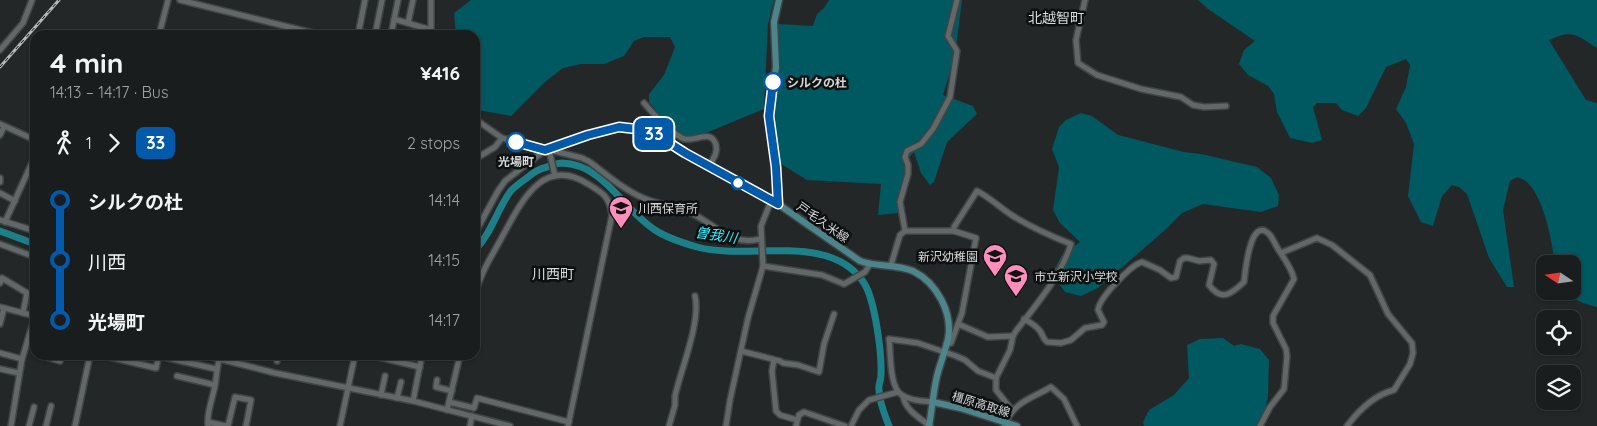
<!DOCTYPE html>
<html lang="en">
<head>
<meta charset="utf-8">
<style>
  :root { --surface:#1a1d1e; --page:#272a2b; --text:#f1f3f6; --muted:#9fa2a4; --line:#383b3c }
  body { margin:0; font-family:Quicksand,"Noto Sans JP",sans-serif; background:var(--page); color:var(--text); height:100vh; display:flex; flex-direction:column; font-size:19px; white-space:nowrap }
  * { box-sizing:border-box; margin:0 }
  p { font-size:16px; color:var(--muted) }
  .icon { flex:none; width:28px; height:28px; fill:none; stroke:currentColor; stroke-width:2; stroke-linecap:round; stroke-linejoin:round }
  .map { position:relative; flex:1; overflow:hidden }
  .details { position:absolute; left:30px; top:30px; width:450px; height:330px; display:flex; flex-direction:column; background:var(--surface); border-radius:15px; box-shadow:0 1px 4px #0004,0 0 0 1px var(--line) }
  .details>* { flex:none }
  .badge { padding:0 10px; border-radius:8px; font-size:18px; line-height:32px }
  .needle { width:32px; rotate:283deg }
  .fabs { position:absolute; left:1536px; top:255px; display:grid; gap:10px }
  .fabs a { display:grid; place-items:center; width:45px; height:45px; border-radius:10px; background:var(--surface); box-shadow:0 1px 4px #0004,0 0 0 1px var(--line); font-size:25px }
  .map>.badge { position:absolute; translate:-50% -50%; box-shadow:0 0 0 2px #fff }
  .legs { display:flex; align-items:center; gap:8px; height:55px; padding:0 20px; font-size:16px }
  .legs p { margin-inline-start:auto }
  .head { display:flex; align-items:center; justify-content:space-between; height:85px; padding:0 20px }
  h1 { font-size:28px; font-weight:800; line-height:38px }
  ul { padding:0 20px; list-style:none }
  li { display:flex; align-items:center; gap:18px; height:60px; font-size:19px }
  li i { display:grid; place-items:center; width:8px; height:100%; margin:0 6px; background:currentColor }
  li i::after { content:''; width:12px; height:12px; margin:-6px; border:4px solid; border-radius:50%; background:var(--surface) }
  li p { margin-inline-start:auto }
  li:first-child i { background:linear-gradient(#0000 50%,currentColor 0) }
  li:last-child i { background:linear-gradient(currentColor 50%,#0000 0) }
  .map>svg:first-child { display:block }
  .green { fill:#005860 }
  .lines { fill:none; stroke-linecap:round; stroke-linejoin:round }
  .stream { stroke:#1d7f88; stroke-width:1 }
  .river { stroke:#1d7f88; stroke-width:7 }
  .minor-casing { stroke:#414444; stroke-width:8 }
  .major-casing { stroke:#414444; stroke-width:9 }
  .minor { stroke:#626767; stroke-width:5 }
  .major { stroke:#4c868c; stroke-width:6 }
  .rail-casing { stroke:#b6b9b9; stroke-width:3 }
  .rail { stroke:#0e1010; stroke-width:1; stroke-dasharray:4; stroke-linecap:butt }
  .line-1-casing { stroke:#fff; stroke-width:11 }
  .line-1 { stroke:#045aaa; stroke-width:8 }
  .stop-1-dot { fill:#fff; stroke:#045aaa; stroke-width:2.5 }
  .labels { text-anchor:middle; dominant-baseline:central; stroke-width:5; stroke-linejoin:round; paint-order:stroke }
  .stop-label { font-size:12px; font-weight:bold; fill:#d4d7d7; stroke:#0e1010; text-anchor:start }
  .poi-label { font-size:12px; fill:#d4d7d7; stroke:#0e1010; text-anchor:start }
  .street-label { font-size:12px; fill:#d4d7d7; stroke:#0e1010 }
  .neighbourhood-label { font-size:14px; fill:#d5dbdb; stroke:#0e1010 }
  .water-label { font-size:14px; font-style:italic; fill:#37eafb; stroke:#0e1010 }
</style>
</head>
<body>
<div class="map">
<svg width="1597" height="426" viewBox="0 0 1597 426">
  <rect width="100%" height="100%" fill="#232728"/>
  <g class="green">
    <path d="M471 0H774L768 24 764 109 689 140C678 135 672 127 661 123L655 109 649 102V94L664 75 675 47 670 37H644L634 41 624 56 604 64H581L563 68 545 82 511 116 478 110 475 107V35H456L454 13Z"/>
    <path d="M829 0H962L955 56 943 95 973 106 977 114 947 142 934 182 930 185 921 173 914 152 907 160V171L898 213 878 215 881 184 807 180 781 164V162L776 159 774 94 778 76V24L813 26 817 14 824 8Z"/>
    <path d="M1198 0H1597V48C1576 35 1573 29 1549 40L1586 100 1597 103V307C1586 304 1574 302 1568 291H1572V264H1555C1552 241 1544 198 1527 182 1525 180 1520 178 1517 177L1510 181 1503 210 1514 287H1507L1489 258 1467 194 1459 187 1452 185 1442 196 1433 226 1421 222 1408 196 1414 144 1406 123 1396 109 1406 87 1410 65 1406 59 1386 67 1366 108 1358 116 1342 110 1336 103H1317L1313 107 1322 140 1312 143 1290 138 1277 112 1274 94 1268 86 1248 75 1239 64 1244 50 1255 41 1208 9Z"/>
    <path d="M1081 113 1092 116 1118 135 1184 152 1201 154 1257 167 1271 178 1279 195 1278 206 1261 212 1203 204 1182 213 1164 231 1098 288 1081 296 1065 292 1052 274 1062 255 1080 242 1060 223 1053 210 1059 167 1052 149 1059 127 1066 120Z"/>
    <path d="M1223 338 1234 346 1241 344 1260 349 1269 360 1268 396 1262 426H1144L1143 422 1149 410 1174 395 1189 378 1187 345 1200 339Z"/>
  </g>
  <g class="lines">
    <path class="stream" d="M78 426 87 384"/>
    <g class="river">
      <path d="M0 231 35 244"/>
      <path d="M475 250C491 234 497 210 510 192 514 187 519 184 524 180 532 174 537 169 547 167 551 166 557 163 562 163 604 164 623 210 655 230 667 238 683 243 697 247 748 261 830 231 864 283 875 300 882 354 881 375 881 380 878 385 879 390 879 402 885 415 889 426"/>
    </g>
    <g class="minor-casing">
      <g id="minor">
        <path d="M180 0 321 35"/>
        <path d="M1085 0 1076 40 1078 63 1097 75 1141 89 1181 97 1193 105 1204 107 1226 106"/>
        <path d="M394 19 431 30"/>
        <path d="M408 23 413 0"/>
        <path d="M359 31 373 35"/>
        <path d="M159 35 168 0"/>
        <path d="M358 35 365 0"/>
        <path d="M375 35 382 0"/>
        <path d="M391 35 398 0"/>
        <path d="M431 35V0"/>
        <path d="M0 50 23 23 32 0"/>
        <path d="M644 103C655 116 667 129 682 138 693 144 711 127 716 145 718 153 713 159 709 166"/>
        <path d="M475 119 502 138 582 158 590 162C608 176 629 194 651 201 664 205 679 207 691 213 715 224 731 247 760 239"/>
        <path d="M0 124 35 140"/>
        <path d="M0 135 4 127"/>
        <path d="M546 150 550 154 555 176"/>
        <path d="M475 159 495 147 502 138"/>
        <path d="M0 178V182"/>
        <path d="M0 193 15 201"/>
        <path d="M0 220 35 231"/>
        <path d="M5 222 35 156"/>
        <path d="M905 231 900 202 908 174V165L905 157 907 151 921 144 933 129 950 97 957 51 948 36 957 0"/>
        <path d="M954 231V227L977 191C991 198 1000 208 1013 216 1031 227 1051 236 1071 244 1061 276 1036 305 1016 331L1013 336 1010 350 996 378V390L1012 410"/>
        <path d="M475 233 498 191 505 181 545 150 588 135 619 127 645 130 660 137 685 153 778 204"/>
        <path d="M0 244 35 257"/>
        <path d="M1281 253 1317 238 1332 245 1370 275 1388 314 1412 343 1413 353 1410 364 1394 390C1374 395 1359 410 1347 426"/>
        <path d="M891 265 900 235 905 231H954L976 238 962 313 951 343 946 344"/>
        <path d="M763 266 822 275 844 284 865 272 870 264"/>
        <path d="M0 283 2 278 27 293"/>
        <path d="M475 295C481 271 491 258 502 237 521 203 542 155 588 184 603 193 609 196 612 215L568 426"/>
        <path d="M0 307 35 316"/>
        <path d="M23 313 27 293 35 295"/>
        <path d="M1024 319C1030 322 1036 326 1040 331 1043 335 1043 339 1047 342L1061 343 1071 340 1085 328 1102 325 1104 322 1098 310C1099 298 1131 265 1142 262L1160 270 1171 278 1176 277 1180 261 1184 258H1188L1199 261 1211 260 1214 264 1209 285C1222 302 1231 294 1244 282 1245 274 1250 213 1270 235 1273 239 1275 244 1278 249 1284 258 1292 269 1294 279L1273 316V323L1286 349 1287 356 1284 389 1270 407 1260 426"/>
        <path d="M0 324 4 308"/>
        <path d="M958 324 988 337 1013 336"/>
        <path d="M741 351 780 361 783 363 798 365 819 372 824 344 834 314"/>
        <path d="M0 353 22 359"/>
        <path d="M50 355 49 358 60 361"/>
        <path d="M204 355 275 373 413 401 510 426"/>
        <path d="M265 355H267"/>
        <path d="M301 355 317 357 323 355"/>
        <path d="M370 355 420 367"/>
        <path d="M159 356 216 369"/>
        <path d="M109 357 156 368 159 355"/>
        <path d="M774 360 772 371 776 411 780 415 797 420"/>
        <path d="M277 361 278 355"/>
        <path d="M0 369 19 373"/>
        <path d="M177 376 215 385"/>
        <path d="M437 380 436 387 452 391"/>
        <path d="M381 395 385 376"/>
        <path d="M903 396C905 410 920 418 930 426"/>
        <path d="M397 398 401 382"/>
        <path d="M413 401 422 355"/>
        <path d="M449 402 474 408 477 398 569 422"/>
        <path d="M933 402C923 401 911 401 902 395 889 388 891 353 889 339L918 343 956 356 965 360 978 371 996 378"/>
        <path d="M447 410 460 355"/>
        <path d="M208 422 226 426"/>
        <path d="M11 426 22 359 35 316"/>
        <path d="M29 426 34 407"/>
        <path d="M46 426 51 406"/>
        <path d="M75 426 90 355"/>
        <path d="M208 426C206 410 215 394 216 379 217 370 218 363 220 355"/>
        <path d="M228 426 235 397 251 400 246 426"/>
        <path d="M340 426 355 355"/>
        <path d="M470 426 472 416"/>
        <path d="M669 426 675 405V396C681 369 701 322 695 296"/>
        <path d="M726 426 730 400 748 318 763 266 761 226 771 201"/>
        <path d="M796 426 799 415 804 412 845 426"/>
        <path d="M851 426 859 410 869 400 898 392"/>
        <path d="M1004 426C1014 401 1031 399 1051 387L1064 399 1077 426"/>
      </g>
    </g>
    <g class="major-casing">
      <g id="major">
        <path d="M779 0 774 22 776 67 769 116 776 167 778 204 860 261C877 267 896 264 913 271 937 283 953 313 948 339 945 352 940 364 937 376 933 393 932 410 929 426"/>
        <path d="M933 402 960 408 1017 426"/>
      </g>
    </g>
    <use href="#minor" class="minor"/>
    <use href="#major" class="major"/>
    <g class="rail-casing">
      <path id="rail" d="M0 67 59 0"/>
    </g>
    <use href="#rail" class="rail"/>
  </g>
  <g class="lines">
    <g class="line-1-casing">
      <path id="line-1" d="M516 142 545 150 588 135 619 127 645 130 660 137 685 153 778 204 776 167 769 116 773 82"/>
    </g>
    <use href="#line-1" class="line-1"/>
  </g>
  <defs>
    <g id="school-pin" transform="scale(1.25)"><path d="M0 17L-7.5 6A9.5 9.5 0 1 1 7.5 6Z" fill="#fe8ebc" stroke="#0e1010"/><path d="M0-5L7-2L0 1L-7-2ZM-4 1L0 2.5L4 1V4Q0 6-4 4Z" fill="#111"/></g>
  </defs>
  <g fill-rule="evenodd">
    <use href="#school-pin" x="621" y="208"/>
    <use href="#school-pin" x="995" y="256"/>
    <use href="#school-pin" x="1016" y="276"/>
  </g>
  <g class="stop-1-dot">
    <circle cx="773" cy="82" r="9"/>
    <circle cx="516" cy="142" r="9"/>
    <circle cx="738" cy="183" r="6"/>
  </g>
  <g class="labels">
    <g class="stop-label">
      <text x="787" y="82">シルクの杜</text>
      <text x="516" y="161" text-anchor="middle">光場町</text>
    </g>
    <g class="poi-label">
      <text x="638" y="208">川西保育所</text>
      <text x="978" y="256" text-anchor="end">新沢幼稚園</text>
      <text x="1034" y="276">市立新沢小学校</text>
    </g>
    <g class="street-label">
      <text transform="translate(823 222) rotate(35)">戸毛久米線</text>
      <text transform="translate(981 404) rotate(17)">橿原高取線</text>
    </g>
    <g class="neighbourhood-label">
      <text x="1056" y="18">北越智町</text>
      <text x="553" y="274">川西町</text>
    </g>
    <g class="water-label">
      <text transform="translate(716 235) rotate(9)">曽我川</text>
    </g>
  </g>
</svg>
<div class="fabs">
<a><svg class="needle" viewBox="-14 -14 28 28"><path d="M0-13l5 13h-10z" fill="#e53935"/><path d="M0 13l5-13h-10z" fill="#9fa2a4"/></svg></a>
<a><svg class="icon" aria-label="locate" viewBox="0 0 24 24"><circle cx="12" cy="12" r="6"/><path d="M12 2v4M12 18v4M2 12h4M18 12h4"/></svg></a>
<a><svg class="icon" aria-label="layers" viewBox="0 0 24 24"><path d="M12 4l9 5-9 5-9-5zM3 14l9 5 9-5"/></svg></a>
</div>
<b class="badge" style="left:654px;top:134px;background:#045aaa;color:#fff">33</b>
<section class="details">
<div class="head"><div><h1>4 min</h1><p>14:13 – 14:17 · Bus</p></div><b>¥416</b></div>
<div class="legs"><svg class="icon" aria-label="walk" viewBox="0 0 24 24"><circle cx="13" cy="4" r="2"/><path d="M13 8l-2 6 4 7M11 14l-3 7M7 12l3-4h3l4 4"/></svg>1<svg class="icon" aria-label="forward" viewBox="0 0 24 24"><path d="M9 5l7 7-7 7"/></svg><b class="badge" style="background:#045aaa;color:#fff">33</b><p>2 stops</p></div>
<ul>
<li><i style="color:#045aaa"></i><b>シルクの杜</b><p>14:14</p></li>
<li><i style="color:#045aaa"></i><span>川西</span><p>14:15</p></li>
<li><i style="color:#045aaa"></i><b>光場町</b><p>14:17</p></li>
</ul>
</section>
</div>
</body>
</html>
